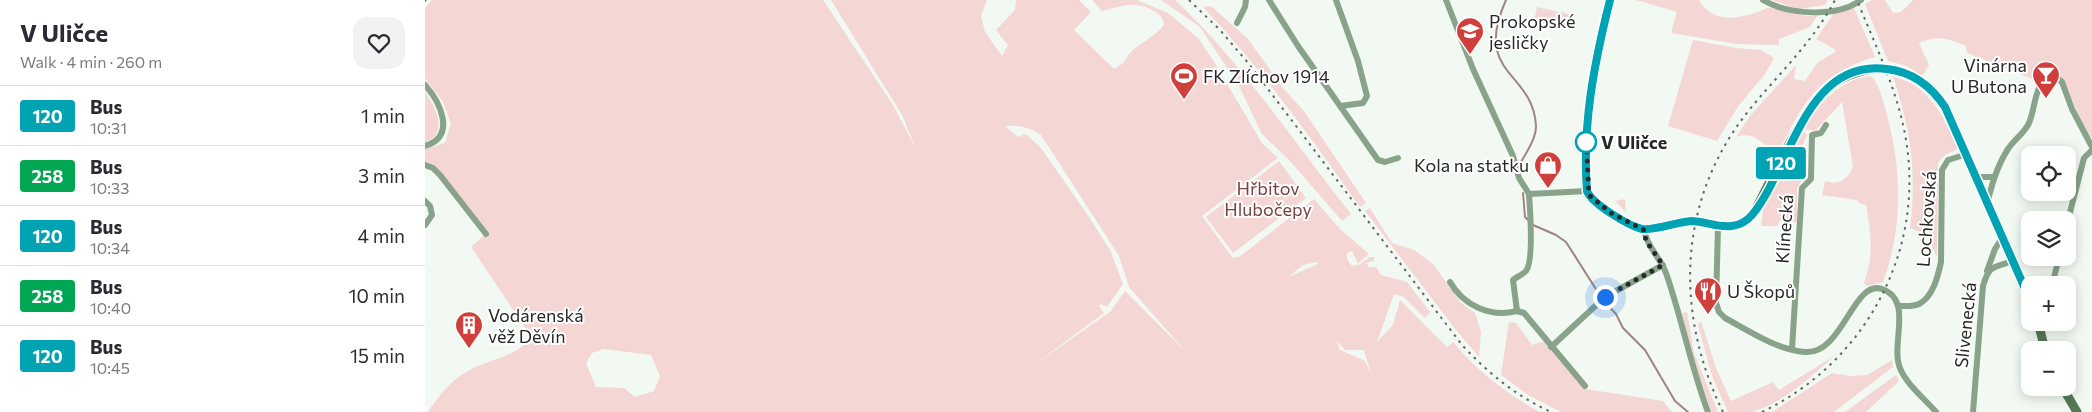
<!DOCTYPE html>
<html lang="en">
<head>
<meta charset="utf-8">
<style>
  :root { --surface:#fff; --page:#f2f2f3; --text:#2b2b33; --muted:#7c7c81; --line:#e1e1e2 }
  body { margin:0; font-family:Commissioner,sans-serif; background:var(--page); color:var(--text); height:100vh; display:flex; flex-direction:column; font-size:19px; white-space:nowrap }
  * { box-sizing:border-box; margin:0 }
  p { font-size:16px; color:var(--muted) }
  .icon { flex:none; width:28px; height:28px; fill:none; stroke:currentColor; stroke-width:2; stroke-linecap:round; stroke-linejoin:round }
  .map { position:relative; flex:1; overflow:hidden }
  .panel { display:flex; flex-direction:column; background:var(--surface); width:425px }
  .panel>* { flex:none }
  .badge { padding:0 10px; border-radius:4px; font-size:18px; line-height:32px }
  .fabs { position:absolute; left:1596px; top:146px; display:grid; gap:10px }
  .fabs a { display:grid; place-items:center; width:55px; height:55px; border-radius:10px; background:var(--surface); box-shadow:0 2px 12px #0003; font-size:25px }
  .you { position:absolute; width:25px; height:25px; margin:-12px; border:4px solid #fff; border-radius:50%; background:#1a73e8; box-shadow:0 0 0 8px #1a73e833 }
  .map>.badge { position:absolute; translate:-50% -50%; box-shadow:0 0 0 2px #fff }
  .round { display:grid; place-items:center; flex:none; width:52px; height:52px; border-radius:15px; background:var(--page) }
  .head { display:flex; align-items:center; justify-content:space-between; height:85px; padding:0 20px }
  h1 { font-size:24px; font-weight:700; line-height:38px }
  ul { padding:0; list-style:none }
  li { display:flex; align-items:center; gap:15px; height:60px; padding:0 20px; border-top:1px solid var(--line) }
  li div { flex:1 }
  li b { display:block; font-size:19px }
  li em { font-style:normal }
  li .badge { min-width:55px; font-weight:700; text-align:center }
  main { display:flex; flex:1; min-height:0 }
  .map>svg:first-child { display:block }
  .green { fill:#f4d7d4; fill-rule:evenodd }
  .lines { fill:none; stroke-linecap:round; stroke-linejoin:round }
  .stream { stroke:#9f8581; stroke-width:2 }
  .street { stroke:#88a38a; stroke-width:6 }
  .secondary { stroke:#537a56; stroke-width:9 }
  .rail { stroke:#626662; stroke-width:2; stroke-dasharray:2.5 5; stroke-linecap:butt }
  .secondary-bridge { stroke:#537a56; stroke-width:9 }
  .line-casing { stroke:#fff; stroke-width:11 }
  .line { stroke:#00a3b4; stroke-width:8 }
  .walk { stroke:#272927; stroke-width:5; stroke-dasharray:0 9 }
  .stop-dot { fill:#fff; stroke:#00a3b4; stroke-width:2.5 }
  .labels { text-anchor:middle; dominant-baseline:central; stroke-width:4; stroke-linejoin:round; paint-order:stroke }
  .poi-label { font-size:18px; fill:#272927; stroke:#fff; text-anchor:start }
  .stop-label { font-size:18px; font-weight:bold; fill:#272927; stroke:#fff; text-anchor:start }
  .park-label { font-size:18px; fill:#77423e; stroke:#fff }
  .street-label { font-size:18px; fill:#272927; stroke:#fff }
</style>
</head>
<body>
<main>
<section class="panel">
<div class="head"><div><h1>V Uličce</h1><p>Walk · 4 min · 260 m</p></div><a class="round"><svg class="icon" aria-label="heart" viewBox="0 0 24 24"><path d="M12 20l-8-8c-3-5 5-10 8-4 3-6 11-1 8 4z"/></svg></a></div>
<ul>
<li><span class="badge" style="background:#00a3b4;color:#fff">120</span><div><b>Bus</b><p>10:31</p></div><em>1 min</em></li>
<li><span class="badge" style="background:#00a651;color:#fff">258</span><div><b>Bus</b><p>10:33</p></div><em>3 min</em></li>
<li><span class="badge" style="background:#00a3b4;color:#fff">120</span><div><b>Bus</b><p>10:34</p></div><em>4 min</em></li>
<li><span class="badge" style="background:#00a651;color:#fff">258</span><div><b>Bus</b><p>10:40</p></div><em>10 min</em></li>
<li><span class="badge" style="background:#00a3b4;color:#fff">120</span><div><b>Bus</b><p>10:45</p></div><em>15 min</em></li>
</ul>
</section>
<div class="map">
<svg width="1667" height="412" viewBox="0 0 1667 412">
  <rect width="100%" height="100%" fill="#f2f8f2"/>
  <g class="green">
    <path d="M7 0H398L468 105 491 149 477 115 406 0H562L556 16 560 32 577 56 583 45 571 30 590 10 591 0H654L666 12 649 30 689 69C703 62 699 58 708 50 719 41 730 36 739 25 738 17 734 14 727 10 709 0 695 7 677 11L667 0H712L743 13 773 38 788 60 837 143 853 158 777 216 808 258 814 257 889 199 915 229 944 254 927 269 945 257H949V261L941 263 944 267H951L956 275 982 282 1005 312 1000 318 979 297 969 294 952 342 968 325 975 300 1022 347 1028 342C1052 371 1082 394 1115 412H3C13 397 25 381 41 372 67 357 83 361 107 338L46 247 62 233 0 163V149L20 143 26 123 17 100 0 79V8ZM580 126C592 125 606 127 616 135L694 256 704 287 761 352 700 291 685 312 606 367 679 313 674 306 676 304 682 307 698 284 685 250 664 217 616 148 601 134 593 137ZM927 251 933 264 927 266 922 259V253ZM892 262 893 264 863 277 878 265ZM912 341 920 350H939L946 374 940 361 915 350ZM179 349 226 355 235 376 229 391 210 397 199 388 171 387 161 363 167 353Z"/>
    <path d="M736 0H750C818 63 868 142 926 214L917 221 864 160 837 134 814 86 775 27Z"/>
    <path d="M1211 0H1274C1288 24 1313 19 1336 11 1340 9 1342 7 1346 8 1363 11 1374 17 1392 16L1385 27 1354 39V45L1312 44 1246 33 1252 12Z"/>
    <path d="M1346 0H1403L1400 5 1373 9Z"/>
    <path d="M1447 0H1460L1468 13 1476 12 1488 0H1667V138C1654 122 1645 86 1631 74L1622 75 1615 82 1542 53 1541 46C1521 38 1514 35 1494 43L1504 65 1497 76 1482 66 1463 61 1440 4Z"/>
    <path d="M786 6 823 39 858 88 879 111 941 203 935 207C886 138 837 69 778 7Z"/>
    <path d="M1112 7 1144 14 1140 29 1109 22Z"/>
    <path d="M1429 8 1450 57C1383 77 1374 114 1344 171H1339L1345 150C1334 139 1326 132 1311 137L1325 116 1371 65 1369 79 1380 81 1393 62 1409 53 1411 50 1391 39 1409 13Z"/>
    <path d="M1268 40 1311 48 1336 50 1349 58 1340 74 1314 105 1292 141 1243 126Z"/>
    <path d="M1446 76C1456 87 1458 101 1462 115 1477 172 1478 227 1458 282L1442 286 1439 283C1449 256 1446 232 1441 205L1434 203 1432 200 1397 195 1400 181C1414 186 1424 179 1428 166L1417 102 1390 131 1379 129C1396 102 1413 80 1446 76Z"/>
    <path d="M1468 77C1504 84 1520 118 1533 149L1520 155 1513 163 1512 257 1502 235 1485 228C1492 172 1486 130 1468 77Z"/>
    <path d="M0 91C10 108 25 132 0 143Z"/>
    <path d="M1378 131 1382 135 1370 163 1378 166V174H1381L1372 188V222L1354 221 1353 226H1336L1338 211Z"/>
    <path d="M854 161 881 198 808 253 781 217Z"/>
    <path d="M1200 199 1201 212 1190 201Z"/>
    <path d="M945 208 967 243 989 250 1008 264 1036 303 1050 313 1056 332 1054 357 1031 330 940 211Z"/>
    <path d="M1262 312 1269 353 1293 412H1287L1272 374 1257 313Z"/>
    <path d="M1276 321 1291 368 1306 401 1348 382 1354 390 1409 356C1386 377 1358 403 1327 412 1320 412 1310 412 1303 412L1287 376 1273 325Z"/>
    <path d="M1084 322 1091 323 1107 345 1118 341 1160 389 1238 401 1247 412H1136L1103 395 1076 375Z"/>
    <path d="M1467 360 1468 367 1409 412H1347L1407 373 1425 376 1442 375Z"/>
    <path d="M1471 375 1474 380 1472 383 1441 412H1420Z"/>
  </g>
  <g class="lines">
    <g class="stream">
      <path d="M1081 0C1047 76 1108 70 1111 126 1111 139 1101 153 1095 164"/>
      <path d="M1098 193 1100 217 1103 220"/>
      <path d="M1108 225 1131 235 1141 242 1176 297"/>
      <path d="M1179 301 1191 314 1198 328 1220 350 1250 401 1263 412"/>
    </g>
    <g class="street">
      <path d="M844 0 873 46 953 160 960 162 973 158"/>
      <path d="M911 0 933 61 942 96 938 103 915 106"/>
      <path d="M1021 0 1048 69 1088 156 1094 178 1104 194"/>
      <path d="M1338 0C1363 15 1413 18 1436 0"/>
      <path d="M812 23 820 7 821 0"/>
      <path d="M0 85C15 102 32 136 0 146"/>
      <path d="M0 165 8 168 15 175 61 234"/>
      <path d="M1552 177H1569"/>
      <path d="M1104 194 1162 191"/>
      <path d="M0 201 5 206 7 215 0 225"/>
      <path d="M1562 204C1567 184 1572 166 1583 149 1589 140 1598 134 1603 125 1612 108 1607 81 1629 76L1637 82 1647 109 1667 147"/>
      <path d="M1642 224 1659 158 1667 150"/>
      <path d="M1293 227 1291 303 1294 312 1300 318C1324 331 1352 350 1380 352 1418 355 1428 279 1457 289 1489 300 1465 344 1475 368 1481 384 1500 399 1511 412"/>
      <path d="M1219 230C1222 247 1235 257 1241 273 1257 319 1266 367 1283 412"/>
      <path d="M1562 271 1570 249 1577 238"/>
      <path d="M1025 282C1038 305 1065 318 1092 311"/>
      <path d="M1627 285 1634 258"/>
      <path d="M1474 306C1480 306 1488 307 1494 304 1508 297 1513 276 1516 262L1517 170 1523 160 1542 154"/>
      <path d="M1092 311 1088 280C1092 277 1098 274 1101 271 1109 261 1105 208 1104 194"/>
      <path d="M1092 311 1099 313 1160 386"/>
      <path d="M1126 347 1180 297 1238 265"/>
      <path d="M1367 349 1377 188 1386 179 1387 135 1396 133 1401 125"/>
      <path d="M1548 412 1558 286C1565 262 1570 269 1589 260"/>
    </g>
    <g class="secondary">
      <path d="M1185 0C1171 57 1160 110 1161 169 1161 176 1159 188 1163 195 1170 205 1206 227 1218 229 1229 231 1247 224 1259 222 1284 219 1310 238 1329 212 1349 176 1377 109 1407 85 1418 76 1431 72 1445 69"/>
      <path d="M1480 73 1500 84 1520 107 1605 300"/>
      <path d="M1613 322 1620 350"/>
      <path d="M1638 388 1652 412"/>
    </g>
    <g class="rail">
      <path d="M764 0 795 30 824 64 1037 345C1063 373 1091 396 1126 412"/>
      <path d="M0 1 1 0"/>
      <path d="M1298 412C1250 314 1252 203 1321 114 1351 76 1387 44 1410 0"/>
      <path d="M1337 412C1439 363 1500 253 1481 140 1473 91 1450 45 1432 0"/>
    </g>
    <path class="secondary-bridge" d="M1445 69H1461L1480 73"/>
  </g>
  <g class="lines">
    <g class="line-casing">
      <path id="line" d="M1185 0C1169 64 1157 125 1162 191 1167 204 1204 226 1217 229 1229 231 1252 222 1266 221 1280 221 1292 228 1307 226 1314 225 1322 221 1327 215 1366 168 1380 58 1462 69 1488 72 1506 86 1520 107L1605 300"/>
    </g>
    <use href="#line" class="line"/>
    <path class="walk" d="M1161 142V138L1164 195 1186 213 1219 230 1221 241 1238 265 1180 297"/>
  </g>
  <defs>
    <g id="school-pin" transform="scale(1.4375)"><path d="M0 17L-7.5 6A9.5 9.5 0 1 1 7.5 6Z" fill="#cf403d" stroke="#fff"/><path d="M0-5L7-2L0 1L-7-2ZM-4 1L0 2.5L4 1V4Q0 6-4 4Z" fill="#fff"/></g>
    <g id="bar-pin" transform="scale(1.4375)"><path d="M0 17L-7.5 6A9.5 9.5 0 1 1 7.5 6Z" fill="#cf403d" stroke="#fff"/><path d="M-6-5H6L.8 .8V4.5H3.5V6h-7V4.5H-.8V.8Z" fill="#fff"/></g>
    <g id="stadium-pin" transform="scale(1.4375)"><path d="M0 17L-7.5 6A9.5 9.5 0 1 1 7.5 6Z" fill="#cf403d" stroke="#fff"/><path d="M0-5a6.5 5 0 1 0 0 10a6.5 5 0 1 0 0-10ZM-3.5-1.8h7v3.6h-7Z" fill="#fff"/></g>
    <g id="shop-pin" transform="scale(1.4375)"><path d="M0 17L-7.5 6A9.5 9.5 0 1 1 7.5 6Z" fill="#cf403d" stroke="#fff"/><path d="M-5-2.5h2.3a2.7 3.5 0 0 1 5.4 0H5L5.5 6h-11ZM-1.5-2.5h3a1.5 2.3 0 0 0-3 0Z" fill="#fff"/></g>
    <g id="restaurant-pin" transform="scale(1.4375)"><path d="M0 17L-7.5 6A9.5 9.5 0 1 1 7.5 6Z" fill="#cf403d" stroke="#fff"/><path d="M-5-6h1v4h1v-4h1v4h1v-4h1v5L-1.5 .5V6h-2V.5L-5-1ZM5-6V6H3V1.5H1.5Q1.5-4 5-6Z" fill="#fff"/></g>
    <g id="building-pin" transform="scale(1.4375)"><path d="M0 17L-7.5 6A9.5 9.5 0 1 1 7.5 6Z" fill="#cf403d" stroke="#fff"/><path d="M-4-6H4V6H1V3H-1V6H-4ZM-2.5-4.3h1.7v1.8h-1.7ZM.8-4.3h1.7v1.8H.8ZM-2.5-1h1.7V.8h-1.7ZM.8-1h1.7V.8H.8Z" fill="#fff"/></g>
  </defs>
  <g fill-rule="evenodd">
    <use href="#school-pin" x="1045" y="31"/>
    <use href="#bar-pin" x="1621" y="75"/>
    <use href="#stadium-pin" x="759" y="76"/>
    <use href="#shop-pin" x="1123" y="165"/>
    <use href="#restaurant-pin" x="1283" y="291"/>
    <use href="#building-pin" x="44" y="325"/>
  </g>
  <circle class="stop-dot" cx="1161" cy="142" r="10"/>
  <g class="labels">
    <g class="poi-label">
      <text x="1064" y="21">Prokopské<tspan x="1064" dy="21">jesličky</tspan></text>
      <text x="1602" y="65" text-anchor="end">Vinárna<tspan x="1602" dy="21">U Butona</tspan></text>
      <text x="778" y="76">FK Zlíchov 1914</text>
      <text x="1104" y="165" text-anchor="end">Kola na statku</text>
      <text x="1302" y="291">U Škopů</text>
      <text x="63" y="315">Vodárenská<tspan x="63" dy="21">věž Děvín</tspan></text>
    </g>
    <g class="stop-label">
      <text x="1176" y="142">V Uličce</text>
    </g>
    <g class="park-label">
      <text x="843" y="188">Hřbitov<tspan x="843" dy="21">Hlubočepy</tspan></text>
    </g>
    <g class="street-label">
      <text transform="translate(1501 219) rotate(-86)">Lochkovská</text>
      <text transform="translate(1359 229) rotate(-86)">Klínecká</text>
      <text transform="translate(1540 325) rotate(-84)">Slivenecká</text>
    </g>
  </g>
</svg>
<div class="fabs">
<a><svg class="icon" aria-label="locate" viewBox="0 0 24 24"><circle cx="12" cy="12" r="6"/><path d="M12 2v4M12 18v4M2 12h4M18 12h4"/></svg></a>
<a><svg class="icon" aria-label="layers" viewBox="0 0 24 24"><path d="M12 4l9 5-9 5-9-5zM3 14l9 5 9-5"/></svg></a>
<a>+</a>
<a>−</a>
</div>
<div class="you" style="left:1180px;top:297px"></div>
<b class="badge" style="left:1356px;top:163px;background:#00a3b4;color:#fff">120</b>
</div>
</main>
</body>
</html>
